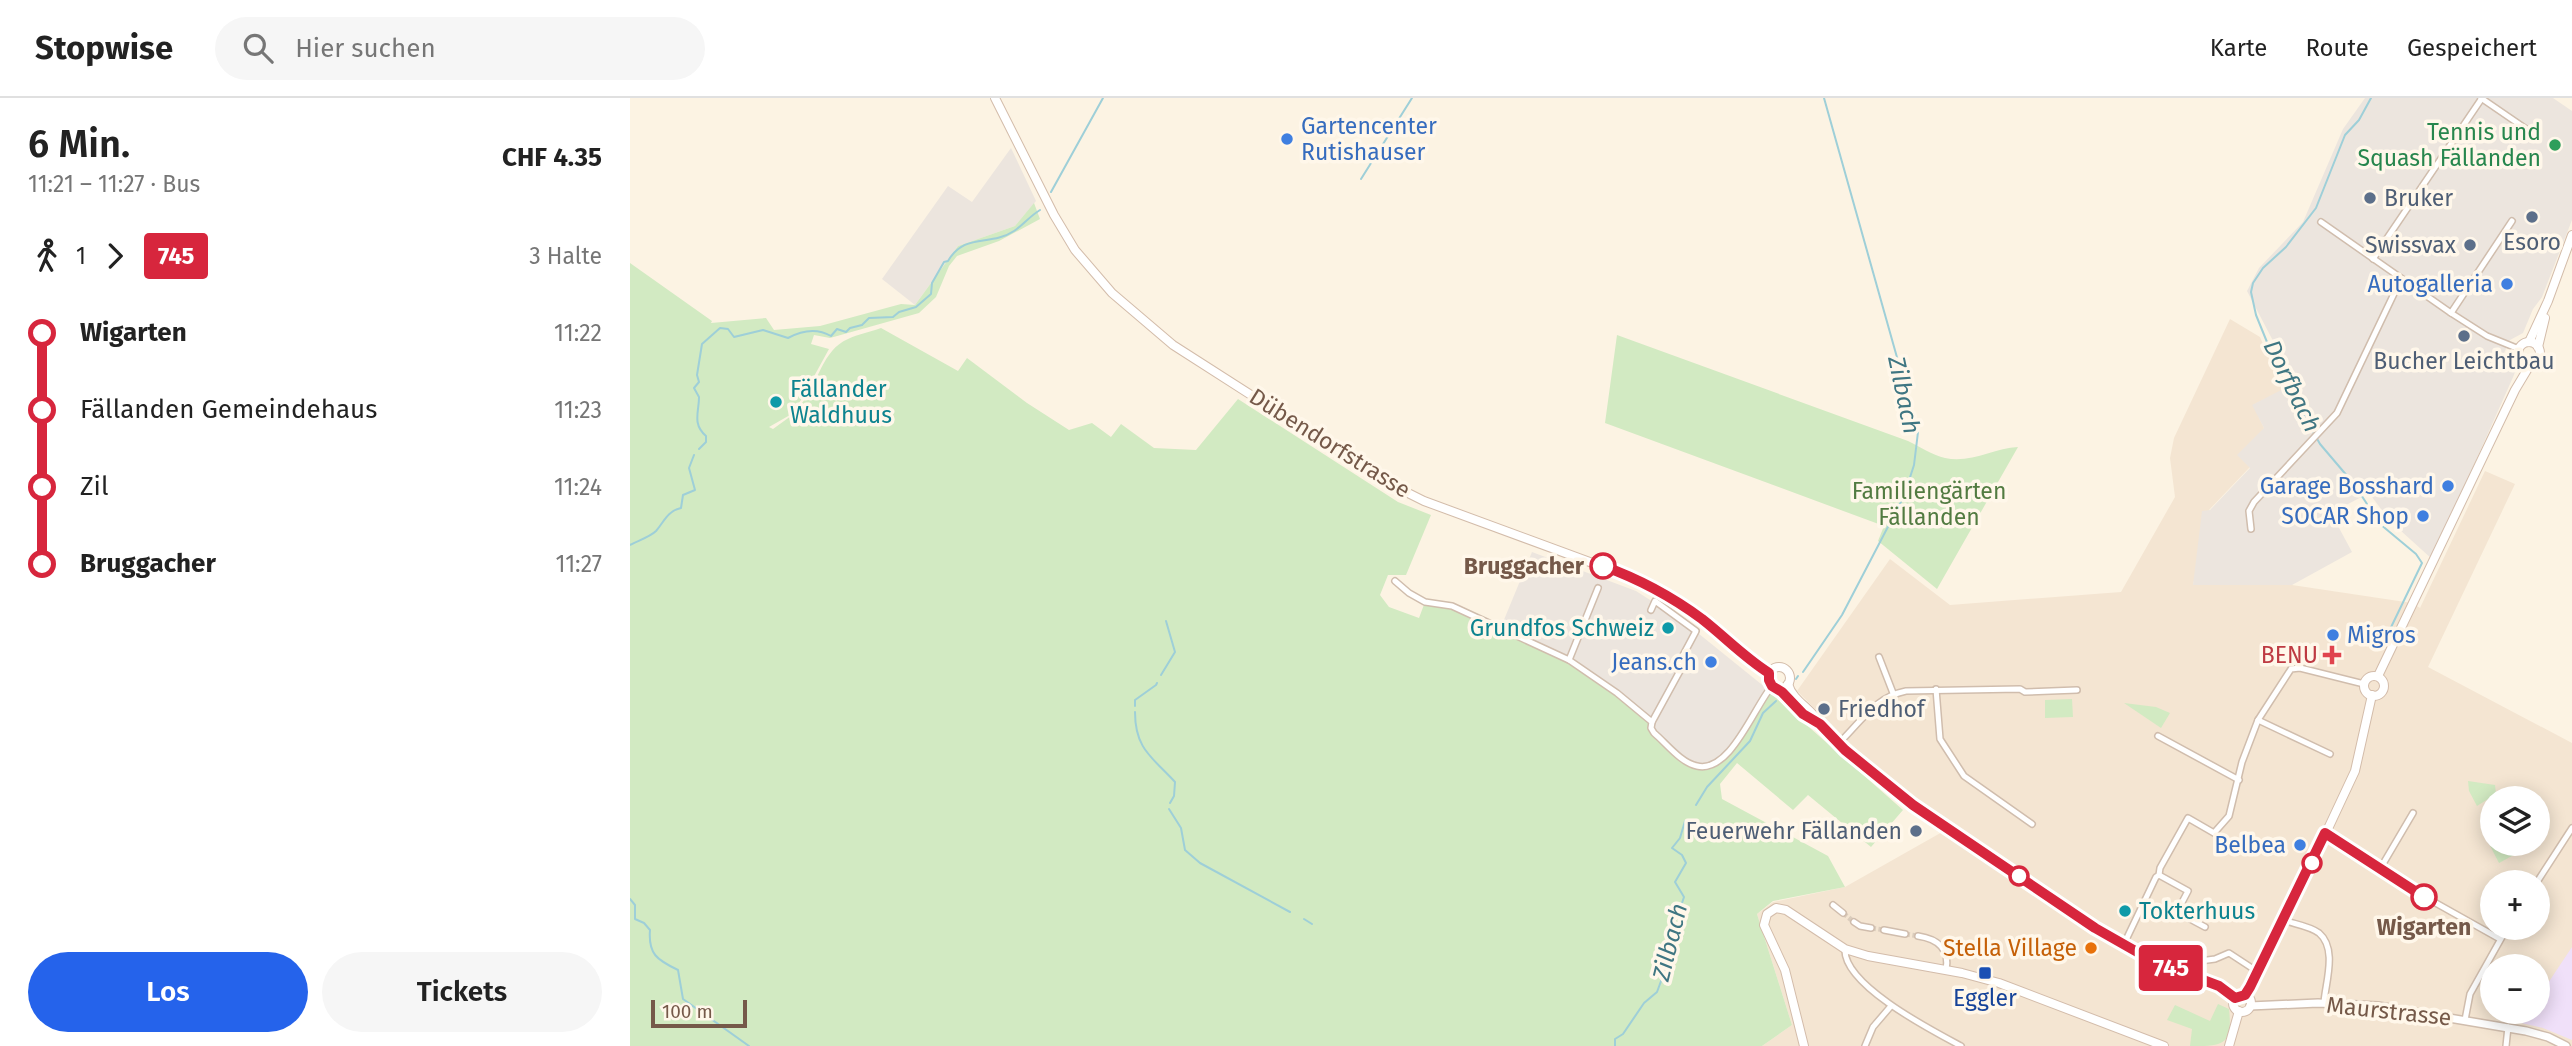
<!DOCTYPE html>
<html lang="de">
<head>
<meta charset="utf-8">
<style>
  :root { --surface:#fff; --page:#f6f6f6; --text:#222; --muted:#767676; --line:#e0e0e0; --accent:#2563eb }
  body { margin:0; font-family:"Fira Sans",sans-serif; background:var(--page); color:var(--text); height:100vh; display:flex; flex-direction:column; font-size:26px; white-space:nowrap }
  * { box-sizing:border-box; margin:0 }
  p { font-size:23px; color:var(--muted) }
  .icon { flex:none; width:38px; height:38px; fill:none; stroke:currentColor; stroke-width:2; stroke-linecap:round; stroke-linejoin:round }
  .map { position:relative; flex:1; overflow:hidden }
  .panel { display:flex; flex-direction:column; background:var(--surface); width:630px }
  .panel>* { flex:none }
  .badge { padding:0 14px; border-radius:5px; font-size:24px; line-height:46px }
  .buttons { position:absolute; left:1850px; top:688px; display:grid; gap:14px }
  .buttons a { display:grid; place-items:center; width:70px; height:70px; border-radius:50%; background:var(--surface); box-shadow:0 4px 18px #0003; font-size:35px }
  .scale { position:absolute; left:21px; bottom:18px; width:96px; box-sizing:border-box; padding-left:7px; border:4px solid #755949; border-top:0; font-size:19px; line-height:24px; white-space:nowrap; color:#755949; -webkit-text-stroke:5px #fff7ea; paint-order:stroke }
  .map>.badge { position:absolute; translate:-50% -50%; box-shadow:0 0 0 4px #fff }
  .legs { display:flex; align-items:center; gap:10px; height:77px; padding:0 28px; font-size:23px }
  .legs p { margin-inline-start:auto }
  .summary { display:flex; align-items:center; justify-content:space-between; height:119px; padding:0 28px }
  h1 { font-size:38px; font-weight:600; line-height:52px }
  .primary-button { display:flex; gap:14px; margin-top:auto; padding:14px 28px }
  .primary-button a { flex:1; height:80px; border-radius:42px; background:var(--accent); color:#fff; font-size:28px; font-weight:600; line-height:80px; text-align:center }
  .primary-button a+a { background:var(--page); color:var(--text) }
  ul { padding:0 28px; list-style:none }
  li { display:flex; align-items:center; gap:24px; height:77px; font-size:26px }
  li i { display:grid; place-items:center; width:10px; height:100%; margin:0 9px; background:currentColor }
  li i::after { content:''; width:18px; height:18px; margin:-9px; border:5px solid; border-radius:50%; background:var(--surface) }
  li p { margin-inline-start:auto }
  li:first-child i { background:linear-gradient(#0000 50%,currentColor 0) }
  li:last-child i { background:linear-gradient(currentColor 50%,#0000 0) }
  header { display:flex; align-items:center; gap:42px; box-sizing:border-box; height:98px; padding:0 35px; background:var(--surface); border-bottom:2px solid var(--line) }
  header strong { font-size:33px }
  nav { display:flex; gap:38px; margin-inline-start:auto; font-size:24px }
  .search { width:490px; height:63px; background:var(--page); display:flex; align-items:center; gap:18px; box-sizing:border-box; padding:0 24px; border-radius:38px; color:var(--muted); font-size:26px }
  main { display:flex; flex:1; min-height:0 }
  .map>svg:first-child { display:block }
  .residential { fill:#f4e5d2; fill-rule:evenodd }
  .industrial { fill:#ece5de }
  .education { fill:#f0e0f9 }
  .green { fill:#d2eac2 }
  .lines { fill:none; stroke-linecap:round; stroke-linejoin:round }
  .stream { stroke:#9ecfd8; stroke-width:2 }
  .minor-tunnel { stroke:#daccbc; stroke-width:5; stroke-dasharray:5 2.5; stroke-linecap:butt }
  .minor-casing { stroke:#d0bdad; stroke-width:8 }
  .tertiary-casing { stroke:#d0bdad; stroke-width:10 }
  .secondary-casing { stroke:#d3bcaa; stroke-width:10 }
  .minor { stroke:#fff; stroke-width:5 }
  .tertiary { stroke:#fff; stroke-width:7 }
  .secondary { stroke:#fff; stroke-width:8 }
  .line-1-casing { stroke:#fff; stroke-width:16 }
  .line-1 { stroke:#d7263d; stroke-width:10 }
  .shop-dot { fill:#3f7fe0; stroke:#fff7ea; stroke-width:2.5 }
  .leisure-dot { fill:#2e9e5b; stroke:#fff7ea; stroke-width:2.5 }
  .service-dot { fill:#5c6f8a; stroke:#fff7ea; stroke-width:2.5 }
  .culture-dot { fill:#0f9aa8; stroke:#fff7ea; stroke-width:2.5 }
  .stop-1-dot { fill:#fff; stroke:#d7263d; stroke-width:3.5 }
  .health-dot { fill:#e0444e; stroke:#fff7ea; stroke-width:2.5 }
  .food-dot { fill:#e8710a; stroke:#fff7ea; stroke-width:2.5 }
  .transit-dot { fill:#1a4fb4; stroke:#fff7ea; stroke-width:2.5 }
  .labels { text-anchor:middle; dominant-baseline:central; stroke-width:7; stroke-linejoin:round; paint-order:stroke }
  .shop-label { font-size:23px; fill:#366cbe; stroke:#fff7ea; text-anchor:end }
  .leisure-label { font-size:23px; fill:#27864d; stroke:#fff7ea; text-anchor:end }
  .service-label { font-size:23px; fill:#4e5e75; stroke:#fff7ea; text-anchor:start }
  .culture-label { font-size:23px; fill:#0d838f; stroke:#fff7ea; text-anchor:start }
  .street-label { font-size:23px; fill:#755949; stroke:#fff7ea }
  .park-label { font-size:23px; fill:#527b41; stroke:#fff7ea }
  .stop-label { font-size:23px; font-weight:bold; fill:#755949; stroke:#fff7ea; text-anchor:end }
  .health-label { font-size:23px; fill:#be3a42; stroke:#fff7ea; text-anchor:end }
  .food-label { font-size:23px; fill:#c56008; stroke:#fff7ea; text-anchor:end }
  .transit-label { font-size:23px; fill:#164399; stroke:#fff7ea }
  .water-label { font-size:24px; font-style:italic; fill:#3f7682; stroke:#fff7ea }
</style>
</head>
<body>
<header>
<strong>Stopwise</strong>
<div class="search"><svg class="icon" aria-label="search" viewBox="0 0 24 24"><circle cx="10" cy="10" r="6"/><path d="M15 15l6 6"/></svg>Hier suchen</div>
<nav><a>Karte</a><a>Route</a><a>Gespeichert</a></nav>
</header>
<main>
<section class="panel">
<div class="summary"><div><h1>6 Min.</h1><p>11:21 – 11:27 · Bus</p></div><b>CHF 4.35</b></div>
<div class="legs"><svg class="icon" aria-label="walk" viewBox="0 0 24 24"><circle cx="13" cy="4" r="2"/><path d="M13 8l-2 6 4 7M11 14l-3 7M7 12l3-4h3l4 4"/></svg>1<svg class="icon" aria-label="forward" viewBox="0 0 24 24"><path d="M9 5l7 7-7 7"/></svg><b class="badge" style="background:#d7263d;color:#fff">745</b><p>3 Halte</p></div>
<ul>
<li><i style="color:#d7263d"></i><b>Wigarten</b><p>11:22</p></li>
<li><i style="color:#d7263d"></i><span>Fällanden Gemeindehaus</span><p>11:23</p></li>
<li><i style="color:#d7263d"></i><span>Zil</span><p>11:24</p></li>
<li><i style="color:#d7263d"></i><b>Bruggacher</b><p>11:27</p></li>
</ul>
<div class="primary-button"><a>Los</a><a>Tickets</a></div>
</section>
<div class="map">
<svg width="1942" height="948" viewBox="0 0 1942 948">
  <rect width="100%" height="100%" fill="#fcf3e3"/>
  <path class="residential" d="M1600 221 1630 239 1653 292 1623 307 1634 330 1620 369 1579 412 1563 487H1662L1782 505 1790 510 1855 373 1885 386 1798 569 1942 645V948H1132L1162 927 1127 816 1143 804 1215 789 1321 729 1273 697 1167 593 1260 461 1320 507 1491 494 1545 399 1540 360 1544 340ZM1862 700H1908V746H1862ZM1862 784H1908V830H1862ZM1862 868H1908V914H1862Z"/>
  <g class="industrial">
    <path d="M1735 0H1923L1942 13V122L1912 199 1903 211 1893 235 1880 242 1874 255 1884 262 1886 270 1884 277 1802 461 1760 423 1739 395 1701 415 1722 454 1662 487H1563L1572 413 1580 412 1620 370 1607 357 1634 330 1622 307 1665 285 1617 193 1629 170 1673 124 1713 31Z"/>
    <path d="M381 50 406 103 385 128 328 148 285 207 252 181 318 88 342 104Z"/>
    <path d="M902 454 1006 493 1053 523 1136 590 1123 618 1090 664 1067 669 871 529Z"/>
  </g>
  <path class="education" d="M1942 849V942L1913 930 1891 925 1899 914H1908V900Z"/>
  <g class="green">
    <path d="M404 105 410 121 369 143 327 158 319 168 306 199 289 215 200 240 184 237 181 246 199 251 171 302 160 317 139 329 143 331 172 310V305C188 286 192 252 218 241 228 236 240 234 251 230L328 273 337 260 397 305 439 332 462 325 481 339 491 326 524 350 566 352 608 301 768 404 801 417 776 477H758L750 497 759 509 789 520 795 504 822 508 939 562 1022 624 1021 630 1057 664 1067 669 1090 664 1138 593 1273 712 1241 749 1178 697 1163 712 1107 665 1090 686 1092 701 1198 758 1215 789 1143 803 1127 816 1162 927 1132 948H0V165L82 223 81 225 136 220 144 232 190 228 271 206 285 207 328 148 385 128Z"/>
    <path d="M987 237 1278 343C1290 349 1303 357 1315 360 1340 366 1364 350 1388 349L1307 491 1248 443 1254 428 975 325Z"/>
    <path d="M1442 601 1443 619 1415 620V602Z"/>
    <path d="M1494 605 1526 609 1540 615 1531 630Z"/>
    <path d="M1838 683 1865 687 1866 696 1847 708 1839 693Z"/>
    <path d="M1862 737V746H1887L1891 753 1869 765 1856 740Z"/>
    <path d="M1588 906 1599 911C1603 948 1593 948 1560 948L1562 931 1537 922 1545 907 1580 923Z"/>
  </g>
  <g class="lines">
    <g class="stream">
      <path d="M1741 0 1729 22 1715 37 1686 110 1656 149 1633 170 1623 185 1621 194 1626 217 1650 276 1690 346 1724 386 1750 426 1786 456 1792 465 1751 550"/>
      <path d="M731 81 782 0"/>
      <path d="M421 94 473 0"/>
      <path d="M69 351 76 344V338C62 326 69 314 69 299L64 290 69 284 67 277 72 246 90 230 98 231 104 239 133 232 158 240C171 233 187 230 201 238L207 231 216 234 220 230 232 227 239 220 263 219 269 214 286 209 301 196 302 185 314 164 318 163C335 134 360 149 384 133 393 127 400 118 410 112"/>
      <path d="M0 447C7 443 20 439 26 433 34 424 37 413 51 410L53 397 65 392 59 370 64 357"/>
      <path d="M1173 574 1212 517 1274 398 1284 367 1288 334 1194 0"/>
      <path d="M531 577 545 554 536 523"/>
      <path d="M1166 581 1168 578"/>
      <path d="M505 608V602L526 587 527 585"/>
      <path d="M505 614C505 651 522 659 545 684L544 698 540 705"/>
      <path d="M1066 707 1077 689 1120 643 1133 615 1146 603"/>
      <path d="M539 711 551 730 555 752 570 765 660 814"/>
      <path d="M0 801 5 807V821L14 825 20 832C18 856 27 862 48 872L53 901 119 948"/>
      <path d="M674 821 682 826"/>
      <path d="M985 948V941L993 936 1014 905 1027 894 1034 875V862L1039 854 1042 816 1052 805 1054 799 1045 784 1056 765 1052 757 1042 750 1050 740 1055 723"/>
    </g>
    <g class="minor-tunnel">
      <path d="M1213 815 1224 824"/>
      <path d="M1241 830 1254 832"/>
      <path d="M1275 836 1288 838"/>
    </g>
    <g class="minor-casing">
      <g id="minor">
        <path d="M1851 0 1905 37"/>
        <path d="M1691 124 1821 215 1857 238 1889 251"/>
        <path d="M1743 161 1852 0"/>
        <path d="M1821 215 1882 123"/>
        <path d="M1621 431 1619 413 1624 404 1707 315 1771 181"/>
        <path d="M765 483 779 495 795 504 822 508 939 562 987 595 1022 624 1021 630 1024 635C1036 645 1051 665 1067 668 1100 676 1124 609 1142 588"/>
        <path d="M1021 512 1025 503 1066 533 1050 563 1051 571 1022 624"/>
        <path d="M1249 559 1263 595"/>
        <path d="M939 562 968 490"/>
        <path d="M1306 591 1310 641 1334 678 1402 726"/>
        <path d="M1628 622 1700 656"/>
        <path d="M1528 638 1609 682"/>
        <path d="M1212 642C1233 621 1246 599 1276 593L1390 591 1395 594 1447 592"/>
        <path d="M1695 735 1779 790 1870 841"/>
        <path d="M1750 771 1783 715"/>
        <path d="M1529 777 1558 793 1547 814 1575 829"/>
        <path d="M1907 784 1942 730"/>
        <path d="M1203 807 1213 815"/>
        <path d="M1653 822C1664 826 1680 828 1689 835 1708 851 1695 886 1694 905"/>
        <path d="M1224 824 1230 828 1241 830"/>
        <path d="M1254 832 1275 836"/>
        <path d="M1288 838C1308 841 1320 851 1316 872"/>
        <path d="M1494 846 1526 779 1529 777 1530 770 1558 720 1584 735 1599 718 1612 664 1628 622 1661 571 1670 570 1734 586"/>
        <path d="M1215 851C1213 887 1303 933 1331 948"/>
        <path d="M1557 876 1563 864 1585 861 1599 855 1628 874"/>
        <path d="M1835 922 1840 896 1877 830"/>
        <path d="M1235 948 1243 929 1261 908"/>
        <path d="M1876 948 1878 929"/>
      </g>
    </g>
    <g class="tertiary-casing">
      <path id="tertiary" d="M1620 908 1688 905 1748 908 1896 933 1918 939 1936 948"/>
    </g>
    <g class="secondary-casing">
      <g id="secondary">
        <path d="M365 0 424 117 445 152 482 195 543 247 760 386 794 403 1014 484 1037 496 1074 522 1122 565 1139 575"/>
        <circle cx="1899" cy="255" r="11"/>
        <path d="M1899 244 1918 203 1942 137"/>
        <path d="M1908 249 1915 220"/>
        <circle cx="1149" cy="580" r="11"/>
        <path d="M1748 578 1885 292 1900 267"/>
        <circle cx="1744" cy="588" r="10"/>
        <path d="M1158 586C1163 604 1182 610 1190 626"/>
        <path d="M1149 591 1173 616 1190 626 1215 652 1271 698 1374 767 1426 804 1523 863 1589 888 1605 900"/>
        <circle cx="1612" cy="905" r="9"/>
        <path d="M1615 897 1688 752 1725 673 1742 597"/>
        <path d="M1174 948 1155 872 1134 827 1137 816 1146 810 1156 812 1215 851 1238 858 1332 875 1369 885 1534 948"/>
        <path d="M1599 948 1609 913"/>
      </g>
    </g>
    <use href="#minor" class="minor"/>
    <use href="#tertiary" class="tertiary"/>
    <use href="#secondary" class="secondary"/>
  </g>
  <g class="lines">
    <g class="line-1-casing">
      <path id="line-1" d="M973 468C1009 481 1041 498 1072 521 1095 539 1115 560 1139 575V582L1142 588 1152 594 1173 616 1190 626 1215 652 1283 707 1465 830 1523 863 1589 888 1605 900 1615 897 1620 889 1695 735 1794 799"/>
    </g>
    <use href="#line-1" class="line-1"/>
  </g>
  <g class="shop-dot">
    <circle cx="657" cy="41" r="7"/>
    <circle cx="1877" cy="186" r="7"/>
    <circle cx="1818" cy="388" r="7"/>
    <circle cx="1793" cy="418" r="7"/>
    <circle cx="1703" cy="537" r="7"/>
    <circle cx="1081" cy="564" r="7"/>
    <circle cx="1670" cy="747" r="7"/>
  </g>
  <circle class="leisure-dot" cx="1925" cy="47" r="7"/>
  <g class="service-dot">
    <circle cx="1740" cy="100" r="7"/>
    <circle cx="1902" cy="119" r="7"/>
    <circle cx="1840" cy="147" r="7"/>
    <circle cx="1834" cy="238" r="7"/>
    <circle cx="1194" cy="611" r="7"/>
    <circle cx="1286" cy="733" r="7"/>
  </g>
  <g class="culture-dot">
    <circle cx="146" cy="304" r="7"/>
    <circle cx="1038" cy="530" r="7"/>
    <circle cx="1495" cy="813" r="7"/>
  </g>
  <g class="stop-1-dot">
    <circle cx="973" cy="468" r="12"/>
    <circle cx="1682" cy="765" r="9"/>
    <circle cx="1389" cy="778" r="9"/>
    <circle cx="1794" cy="799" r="12"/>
  </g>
  <path class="health-dot" d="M1698.5 546.5h7v7h7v7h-7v7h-7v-7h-7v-7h7z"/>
  <circle class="food-dot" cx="1461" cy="850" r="7"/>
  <rect class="transit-dot" x="1348" y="868" width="14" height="14" rx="3.5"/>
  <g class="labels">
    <g class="shop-label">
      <text x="671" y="28" text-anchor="start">Gartencenter<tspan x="671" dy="26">Rutishauser</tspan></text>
      <text x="1863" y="186">Autogalleria</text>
      <text x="1804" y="388">Garage Bosshard</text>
      <text x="1779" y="418">SOCAR Shop</text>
      <text x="1717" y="537" text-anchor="start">Migros</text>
      <text x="1067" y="564">Jeans.ch</text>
      <text x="1656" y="747">Belbea</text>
    </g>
    <g class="leisure-label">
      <text x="1911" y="34">Tennis und<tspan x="1911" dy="26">Squash Fällanden</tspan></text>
    </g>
    <g class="service-label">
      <text x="1754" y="100">Bruker</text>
      <text x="1902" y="144" text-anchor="middle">Esoro</text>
      <text x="1826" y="147" text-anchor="end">Swissvax</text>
      <text x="1834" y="263" text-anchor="middle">Bucher Leichtbau</text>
      <text x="1208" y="611">Friedhof</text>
      <text x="1272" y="733" text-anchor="end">Feuerwehr Fällanden</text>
    </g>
    <g class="culture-label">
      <text x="160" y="291">Fällander<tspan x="160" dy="26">Waldhuus</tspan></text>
      <text x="1024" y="530" text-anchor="end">Grundfos Schweiz</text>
      <text x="1509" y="813">Tokterhuus</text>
    </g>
    <g class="street-label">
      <text transform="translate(700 345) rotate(32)">Dübendorfstrasse</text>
      <text transform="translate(1759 913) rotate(6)">Maurstrasse</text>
    </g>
    <g class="park-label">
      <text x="1299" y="393">Familiengärten<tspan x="1299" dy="26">Fällanden</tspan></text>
    </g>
    <g class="stop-label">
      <text x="954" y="468">Bruggacher</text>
      <text x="1794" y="829" text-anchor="middle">Wigarten</text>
    </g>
    <g class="health-label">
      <text x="1688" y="557">BENU</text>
    </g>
    <g class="food-label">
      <text x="1447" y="850">Stella Village</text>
    </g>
    <g class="transit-label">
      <text x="1355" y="900">Eggler</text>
    </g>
    <g class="water-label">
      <text transform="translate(1662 288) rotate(64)">Dorfbach</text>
      <text transform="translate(1274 297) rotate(78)">Zilbach</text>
      <text transform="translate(1040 844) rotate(-76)">Zilbach</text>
    </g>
  </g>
</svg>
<div class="buttons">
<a><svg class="icon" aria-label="layers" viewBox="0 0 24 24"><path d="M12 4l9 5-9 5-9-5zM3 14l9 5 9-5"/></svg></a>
<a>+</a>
<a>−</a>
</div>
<div class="scale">100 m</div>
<b class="badge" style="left:1541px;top:870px;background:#d7263d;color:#fff">745</b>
</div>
</main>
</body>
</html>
